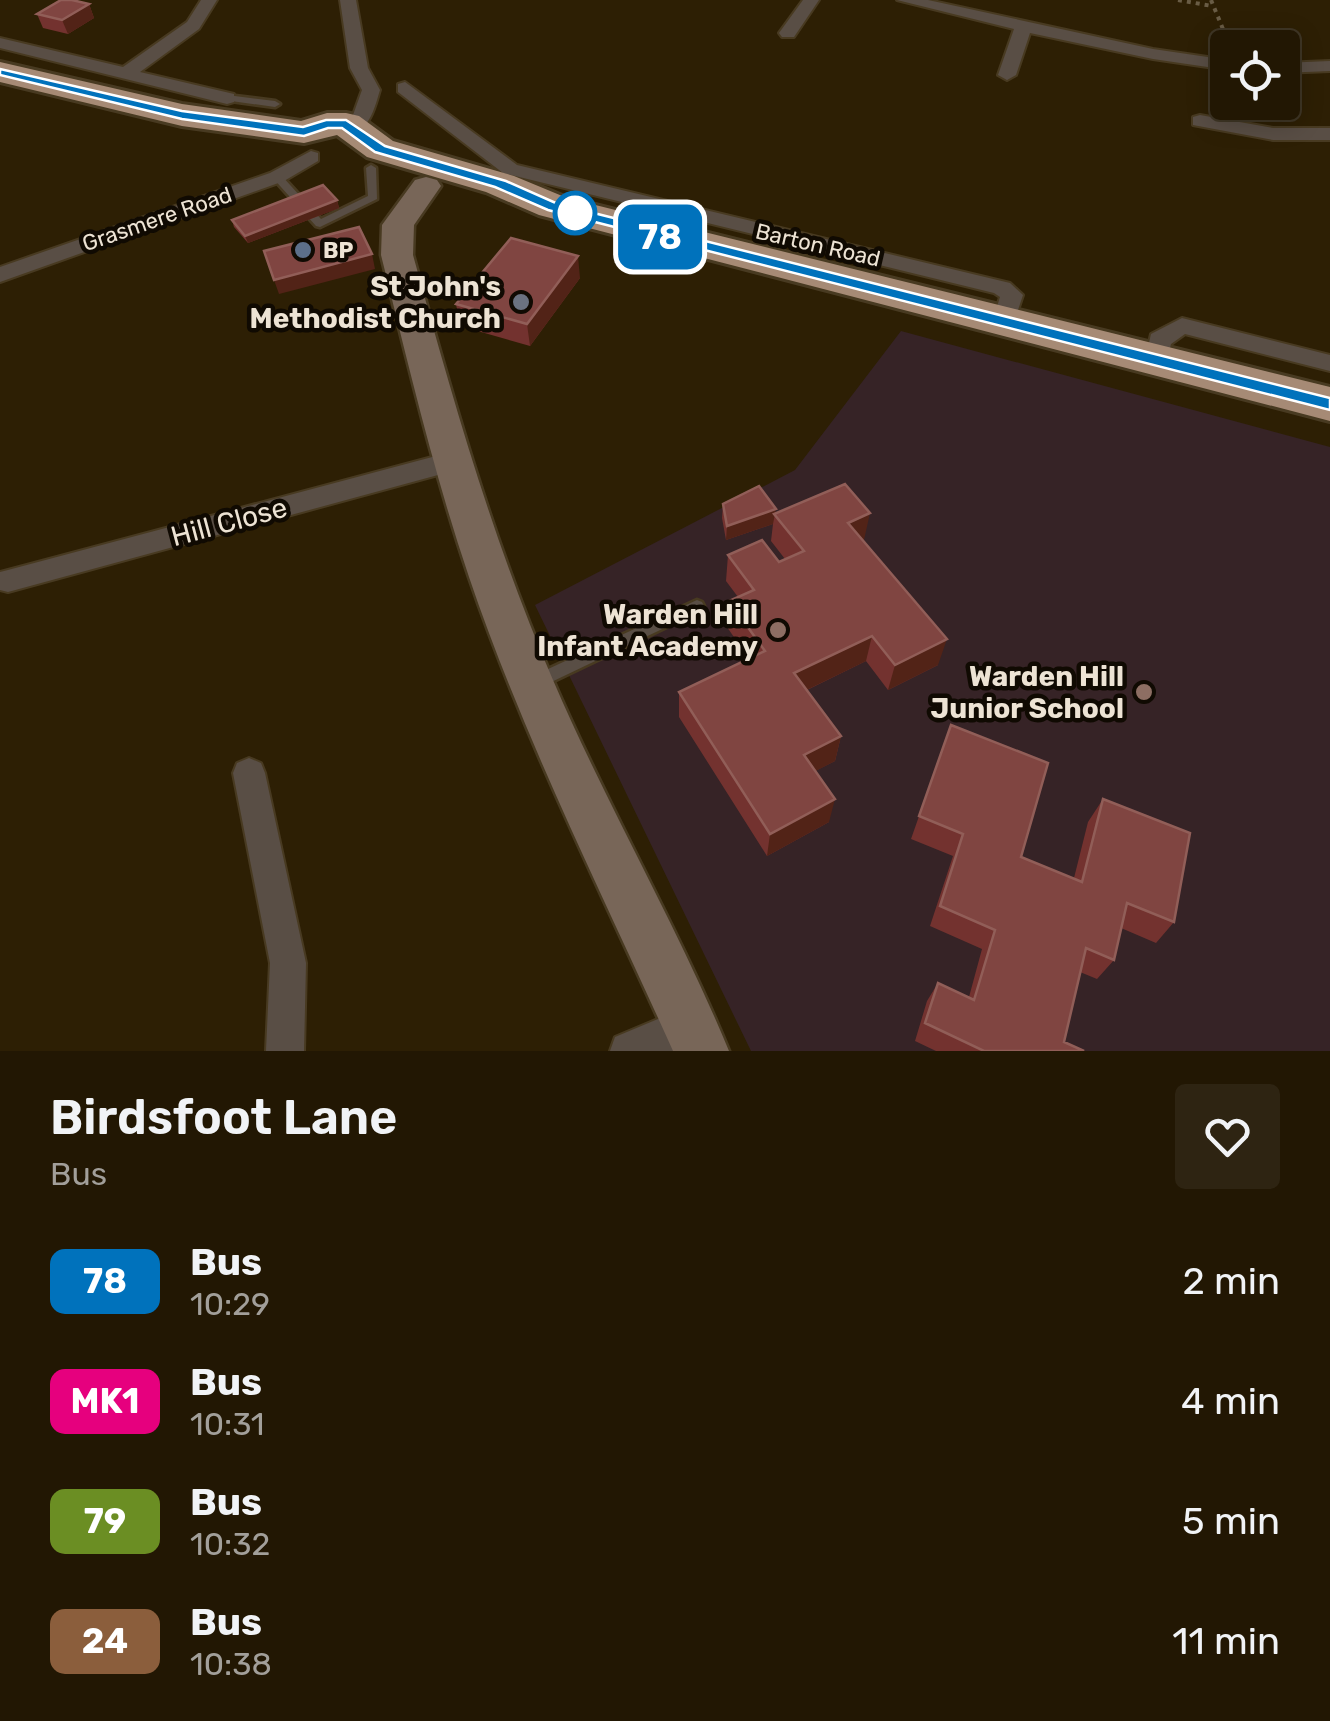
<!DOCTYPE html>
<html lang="en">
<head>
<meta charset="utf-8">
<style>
  :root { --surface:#221703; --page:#2e2412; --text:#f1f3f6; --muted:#a29f9a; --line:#3f3625 }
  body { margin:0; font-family:Rubik,sans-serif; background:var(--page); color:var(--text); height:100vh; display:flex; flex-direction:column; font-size:38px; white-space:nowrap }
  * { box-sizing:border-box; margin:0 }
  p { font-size:32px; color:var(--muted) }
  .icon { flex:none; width:55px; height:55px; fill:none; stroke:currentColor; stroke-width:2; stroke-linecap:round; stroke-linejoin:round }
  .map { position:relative; height:1051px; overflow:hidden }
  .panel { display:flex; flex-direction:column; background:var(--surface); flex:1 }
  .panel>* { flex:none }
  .badge { padding:0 20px; border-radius:15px; font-size:35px; line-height:65px }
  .controls { position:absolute; left:1210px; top:30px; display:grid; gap:20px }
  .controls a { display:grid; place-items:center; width:90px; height:90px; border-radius:10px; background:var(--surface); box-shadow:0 5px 25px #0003,0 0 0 2px var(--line); font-size:50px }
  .map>.badge { position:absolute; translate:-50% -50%; box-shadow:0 0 0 5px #fff }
  .round { display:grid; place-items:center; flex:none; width:105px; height:105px; border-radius:10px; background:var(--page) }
  .summary { display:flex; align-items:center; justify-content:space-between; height:170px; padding:0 50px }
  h1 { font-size:48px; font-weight:600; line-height:75px }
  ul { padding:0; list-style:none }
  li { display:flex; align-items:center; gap:30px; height:120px; padding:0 50px }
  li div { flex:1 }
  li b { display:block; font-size:38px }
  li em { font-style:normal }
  li .badge { min-width:110px; font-weight:700; text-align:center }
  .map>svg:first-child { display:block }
  .education { fill:#362326 }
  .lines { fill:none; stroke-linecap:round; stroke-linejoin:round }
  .lane-casing { stroke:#483a21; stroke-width:5 }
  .street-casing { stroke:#483a21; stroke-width:4 }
  .secondary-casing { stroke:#483a21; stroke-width:5 }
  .highway-casing { stroke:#483a21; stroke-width:6 }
  .path { stroke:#695c45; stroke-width:4; stroke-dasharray:4 5; stroke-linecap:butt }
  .lane { fill:#594e45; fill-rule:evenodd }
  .street { fill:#594e45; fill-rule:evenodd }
  .secondary { fill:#786658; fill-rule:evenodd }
  .highway { fill:#a68a75; fill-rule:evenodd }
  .wall { fill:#73322f }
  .shaded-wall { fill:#522317 }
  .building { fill:#804541; stroke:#915e58; stroke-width:2.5 }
  .line { fill:#0072bc; stroke:#fff; stroke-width:2.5 }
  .stop-dot { fill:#fff; stroke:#0072bc; stroke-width:5 }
  .service-dot { fill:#5c6f8a; stroke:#100a02; stroke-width:4 }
  .worship-dot { fill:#6b7280; stroke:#100a02; stroke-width:4 }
  .education-dot { fill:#8d6e63; stroke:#100a02; stroke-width:4 }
  .labels { text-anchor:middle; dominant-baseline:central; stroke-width:9; stroke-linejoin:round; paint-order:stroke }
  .far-street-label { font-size:22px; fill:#ede3d4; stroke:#100a02 }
  .far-poi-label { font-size:22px; font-weight:bold; fill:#ede3d4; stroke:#100a02; text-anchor:start }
  .poi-label { font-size:28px; font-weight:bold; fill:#ede3d4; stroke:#100a02; text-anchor:end }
  .street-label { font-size:28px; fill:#ede3d4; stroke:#100a02 }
</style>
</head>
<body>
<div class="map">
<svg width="1330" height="1051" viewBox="0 0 1330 1051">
  <rect width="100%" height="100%" fill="#2d1f04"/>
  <path class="education" d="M901 331 1330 447V1051H751L535 605 795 470Z"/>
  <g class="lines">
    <g class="lane-casing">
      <g id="lane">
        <path d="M227 95 275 101 280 104 275 107 224 100 222 98Z"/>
        <path d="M371 165 376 168 377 199 320 227 316 226 272 177 273 175H281L321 219 368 196 366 168Z"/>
        <path d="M697 600 702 602 704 606 702 610 543 686 538 688 533 686 530 681 533 676Z"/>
      </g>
    </g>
    <g class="street-casing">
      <g id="street">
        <path d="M201 0H217L199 29 140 72 234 94V102L227 104 0 48V38L123 67 187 22Z"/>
        <path d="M340 0H356L368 68 380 90C375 106 371 127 353 133L343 127 353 115 362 90 350 68Z"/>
        <path d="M803 0H819L794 37H782L779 33Z"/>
        <path d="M897 0H928L1153 49 1228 60V70L1153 59 1030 33 1016 75 1007 80 998 75 1014 29Z"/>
        <path d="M1330 61V71L1282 73V63Z"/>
        <path d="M405 82 517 165 1010 283 1023 295 1012 328H996L992 323 1000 297 994 293 503 173 398 92V84Z"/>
        <path d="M1200 115 1273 128H1330V140H1273L1193 125V117Z"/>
        <path d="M311 151 318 153V161L284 181 0 282V267L270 173Z"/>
        <path d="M1182 318 1330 355V371L1185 334 1171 344 1166 366H1148L1145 360 1151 334Z"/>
        <path d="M451 452 460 455 464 462 460 469 8 592 0 590V572L8 570Z"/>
        <path d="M249 758 261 763 265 773 306 963 304 1051H266L270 963 233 773 237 763Z"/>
        <path d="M689 1006 702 1012 708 1025 702 1038 673 1051H610L615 1037Z"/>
      </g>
    </g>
    <g class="secondary-casing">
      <path id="secondary" d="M426 177 437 180 441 186 414 225 413 255C453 400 493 542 553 680 607 806 677 925 729 1051H673C603 895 524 739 469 577 433 471 408 363 381 255L382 225 415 180Z"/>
    </g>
    <g class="highway-casing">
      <path id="highway" d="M0 62 182 104 301 121 327 113H346L359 116 393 141 514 176 567 198 1330 387V421L539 215 486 192 367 157 337 135 304 143 182 126 0 82Z"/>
    </g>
    <g class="path">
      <path d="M1178 0 1212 6"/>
      <path d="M1211 0 1230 46"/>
    </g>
    <use href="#lane" class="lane"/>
    <use href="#street" class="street"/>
    <use href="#secondary" class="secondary"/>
    <use href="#highway" class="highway"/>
  </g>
  <g class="wall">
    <path d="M89 4 94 18 68 34 43 28 37 14Z"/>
    <path d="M337 200 339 208 248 243 234 227 232 220Z"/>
    <path d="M580 278 530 346 460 326 456 304Z"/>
    <path d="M723 504 775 514 864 540 863 541 938 665 888 690 866 661 807 690 841 736 835 761 815 771 829 822 767 856 679 717V692L749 659 727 627 729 601 738 597 726 581 728 555 779 562 785 559 771 541 773 524 726 540 722 518Z"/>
    <path d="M951 725 1021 857 1074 878 1088 822 1103 799 1174 922 1156 943 1121 928 1114 960 1097 979 1080 972 1064 1042 1084 1051H936L915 1041 927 1001 938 983 969 997 982 949 930 926 953 856 911 839Z"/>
  </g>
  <g class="shaded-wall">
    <path d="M89 4 94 18 68 34 62 20Z"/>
    <path d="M337 200 339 208 248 243 245 236Z"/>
    <path d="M372 254 375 269 279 294 274 280Z"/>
    <path d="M578 256 580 278 530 346 527 324Z"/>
    <path d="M776 509 773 524 726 540 727 526Z"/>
    <path d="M870 513 864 540 843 550 848 523Z"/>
    <path d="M872 636 866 661 790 698 794 673Z"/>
    <path d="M947 639 938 665 888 690 895 665Z"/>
    <path d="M841 736 835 761 800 779 804 755Z"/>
    <path d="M835 799 829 822 767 856 770 834Z"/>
  </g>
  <g class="building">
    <path d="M61 0H72L89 4 62 20 37 14Z"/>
    <path d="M323 185 337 200 245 236 232 220Z"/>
    <path d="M359 227 372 254 274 280 264 251Z"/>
    <path d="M511 238 578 256 527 324 456 304Z"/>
    <path d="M845 484 870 513 848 523 947 639 895 665 872 636 794 673 841 736 804 755 835 799 770 834 679 692 765 651 729 601 754 590 728 555 762 540 779 562 804 551 774 514Z"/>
    <path d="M759 486 776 509 727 526 723 504Z"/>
    <path d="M951 725 1048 763 1021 857 1082 882 1103 799 1190 833 1174 922 1127 903 1114 960 1086 948 1064 1042 1084 1051H984L925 1023 938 983 974 1000 995 930 940 906 963 834 919 816Z"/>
  </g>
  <path class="line" d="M0 69 182 111 303 127 326 120H346L385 146 506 181 558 204 1330 398V410L548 210 495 187 375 152 342 128H328L304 136 182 119 0 75Z"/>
  <circle class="stop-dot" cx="575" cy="213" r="20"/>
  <circle class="service-dot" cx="303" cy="250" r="10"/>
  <circle class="worship-dot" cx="521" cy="302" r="10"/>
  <g class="education-dot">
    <circle cx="778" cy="630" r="10"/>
    <circle cx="1144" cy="692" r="10"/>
  </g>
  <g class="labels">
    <g class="far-street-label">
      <text transform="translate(157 219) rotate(-19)">Grasmere Road</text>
      <text transform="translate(818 245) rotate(13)">Barton Road</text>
    </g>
    <g class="far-poi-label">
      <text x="323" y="250">BP</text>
    </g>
    <g class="poi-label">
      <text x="501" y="286">St John's<tspan x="501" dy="32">Methodist Church</tspan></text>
      <text x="758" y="614">Warden Hill<tspan x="758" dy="32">Infant Academy</tspan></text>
      <text x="1124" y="676">Warden Hill<tspan x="1124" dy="32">Junior School</tspan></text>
    </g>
    <g class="street-label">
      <text transform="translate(229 522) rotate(-15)">Hill Close</text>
    </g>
  </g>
</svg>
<div class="controls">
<a><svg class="icon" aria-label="locate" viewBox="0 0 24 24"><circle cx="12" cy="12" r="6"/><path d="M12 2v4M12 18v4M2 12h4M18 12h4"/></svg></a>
</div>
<b class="badge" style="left:660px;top:237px;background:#0072bc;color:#fff">78</b>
</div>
<section class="panel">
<div class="summary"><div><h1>Birdsfoot Lane</h1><p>Bus</p></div><a class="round"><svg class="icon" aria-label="heart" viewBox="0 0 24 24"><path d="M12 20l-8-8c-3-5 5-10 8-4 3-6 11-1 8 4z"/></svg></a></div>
<ul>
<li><span class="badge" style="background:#0072bc;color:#fff">78</span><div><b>Bus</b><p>10:29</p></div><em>2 min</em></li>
<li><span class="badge" style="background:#e6007e;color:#fff">MK1</span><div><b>Bus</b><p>10:31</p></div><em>4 min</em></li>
<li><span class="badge" style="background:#6b8e23;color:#fff">79</span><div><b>Bus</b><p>10:32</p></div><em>5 min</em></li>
<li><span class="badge" style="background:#8b5e3c;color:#fff">24</span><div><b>Bus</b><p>10:38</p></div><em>11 min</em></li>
</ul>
</section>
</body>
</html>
